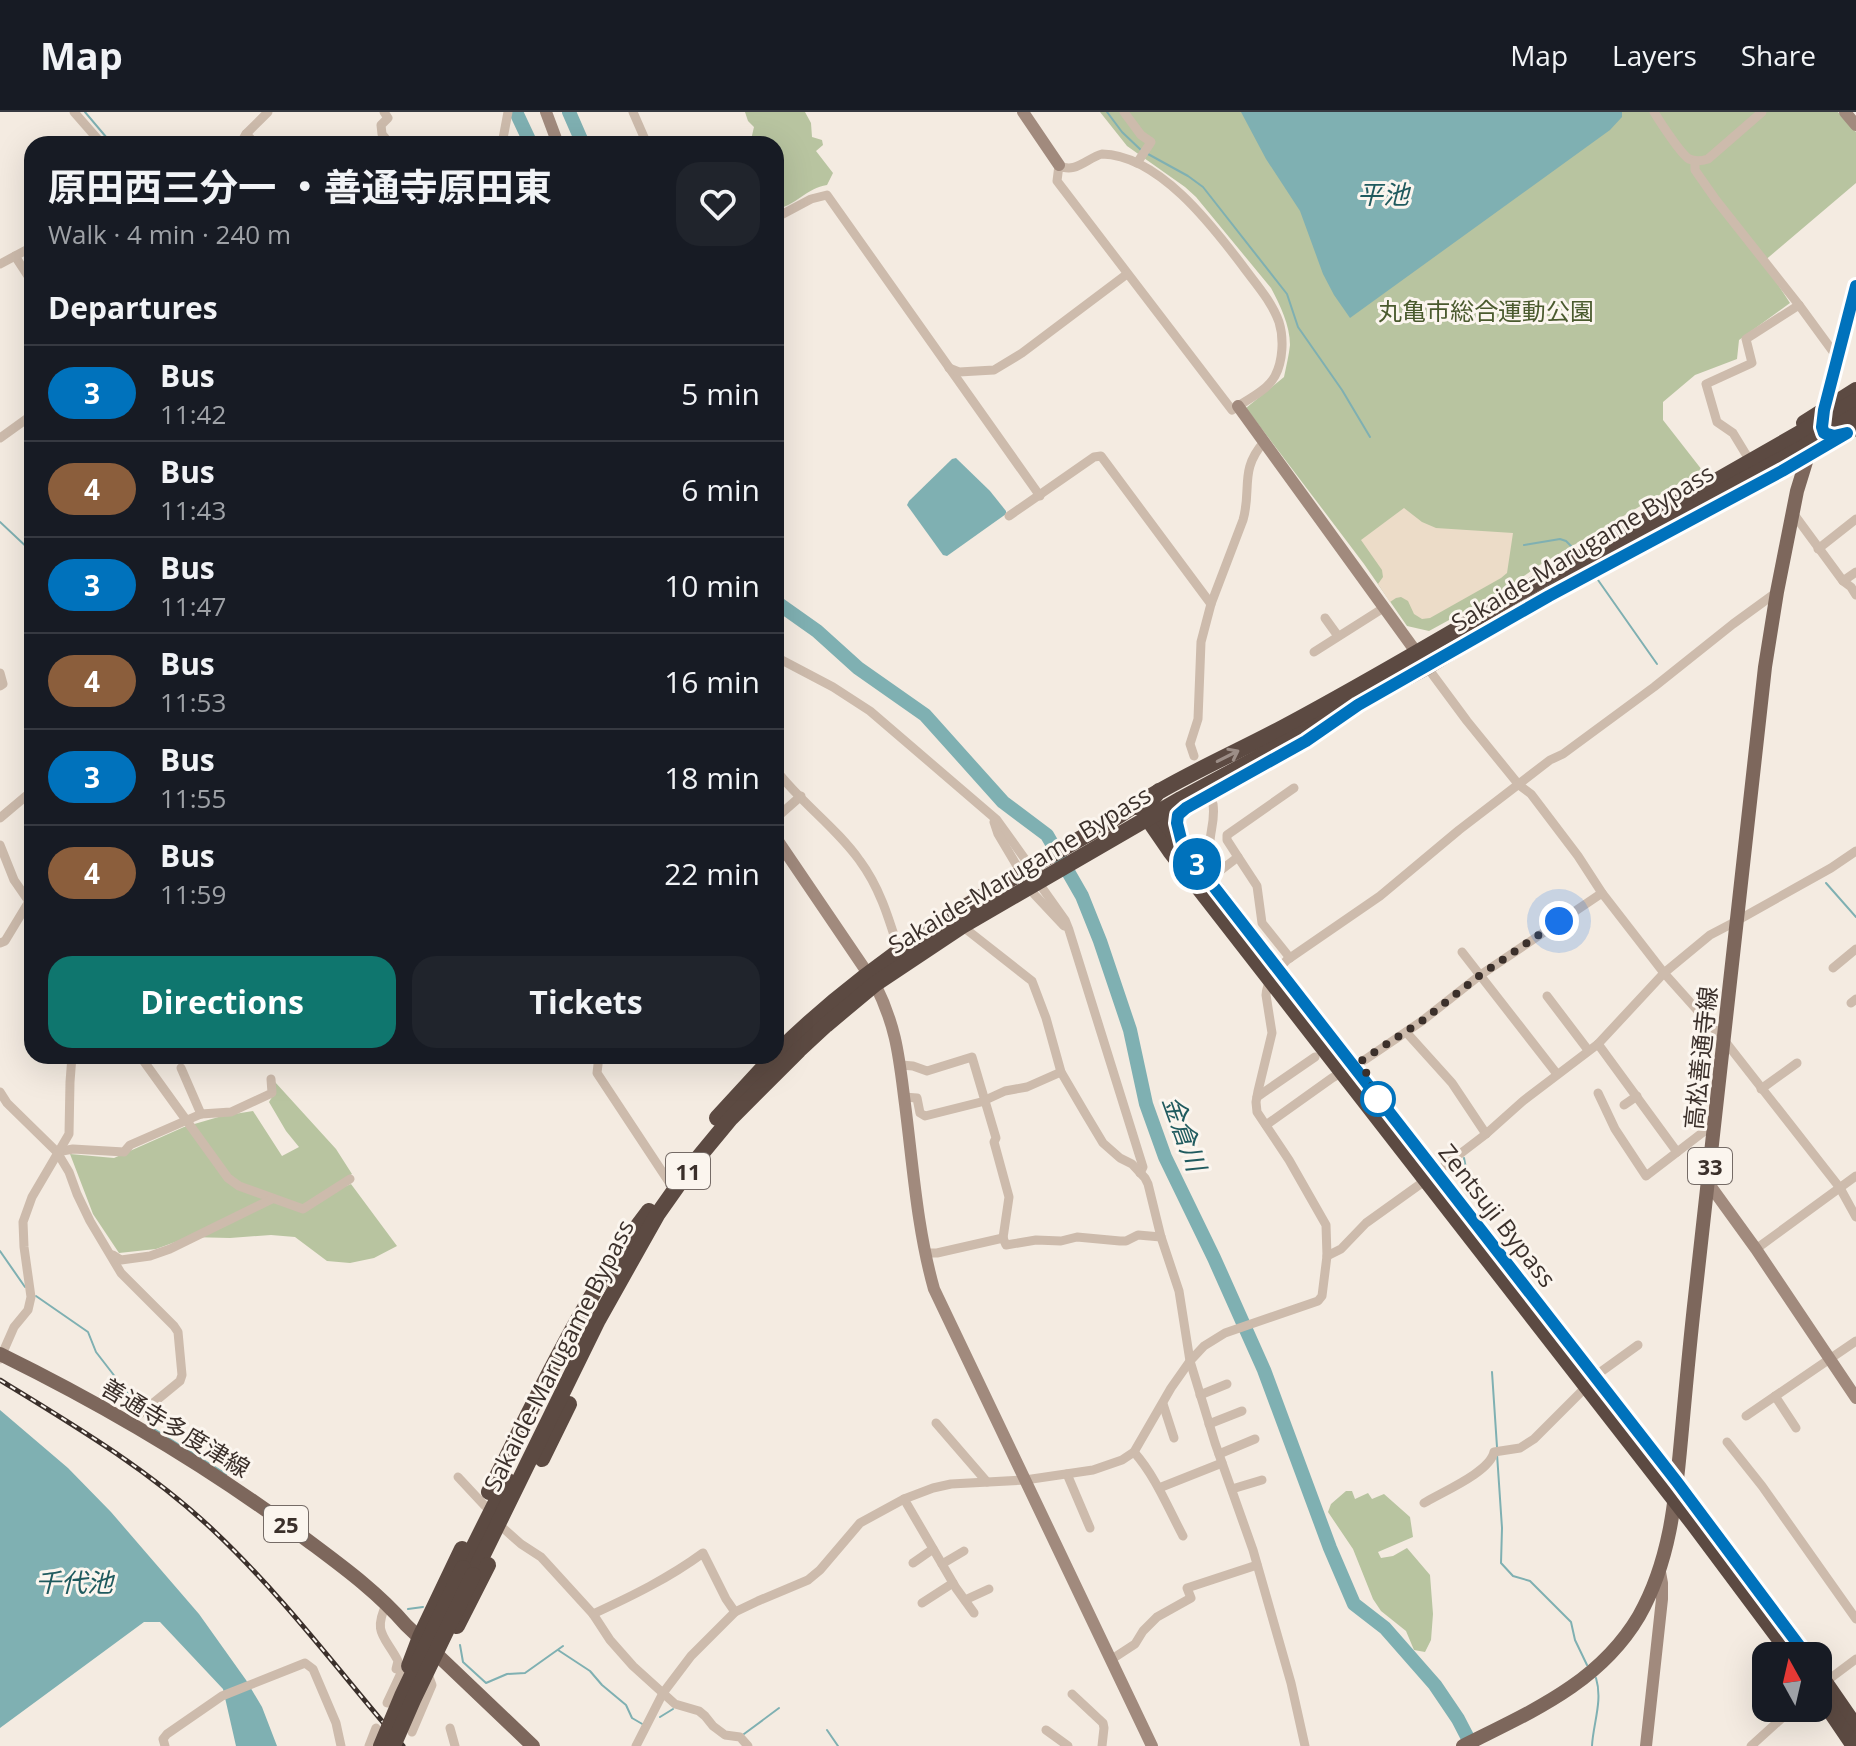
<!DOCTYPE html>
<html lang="en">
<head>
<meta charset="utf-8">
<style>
  :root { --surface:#171b24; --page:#20242c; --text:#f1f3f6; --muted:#9ea1a6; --line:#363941; --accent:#0f766e }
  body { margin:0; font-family:"Open Sans","Noto Sans JP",sans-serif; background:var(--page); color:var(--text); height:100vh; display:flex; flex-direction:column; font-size:30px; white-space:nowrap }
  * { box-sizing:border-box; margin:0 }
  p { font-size:26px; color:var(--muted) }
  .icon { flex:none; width:44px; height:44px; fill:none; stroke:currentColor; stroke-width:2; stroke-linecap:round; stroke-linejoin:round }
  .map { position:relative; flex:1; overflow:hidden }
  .side { position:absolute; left:24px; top:24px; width:760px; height:928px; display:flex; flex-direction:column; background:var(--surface); border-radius:24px; box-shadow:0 8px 32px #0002 }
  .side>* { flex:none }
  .badge { padding:0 16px; border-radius:26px; font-size:28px; line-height:52px }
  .needle { width:52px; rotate:352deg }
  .tools { position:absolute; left:1752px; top:1530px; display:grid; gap:16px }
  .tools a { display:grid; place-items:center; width:80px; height:80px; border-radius:16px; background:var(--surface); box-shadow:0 8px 32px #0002; font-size:40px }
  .you { position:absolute; width:40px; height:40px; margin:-20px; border:6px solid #fff; border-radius:50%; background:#1a73e8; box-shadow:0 0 0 12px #1a73e833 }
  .map>.badge { position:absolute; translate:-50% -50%; box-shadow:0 0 0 4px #fff }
  h2 { padding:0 24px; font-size:30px; line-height:72px }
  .round { display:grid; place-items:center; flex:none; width:84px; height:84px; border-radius:24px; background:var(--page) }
  .summary { display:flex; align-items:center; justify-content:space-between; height:136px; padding:0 24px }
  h1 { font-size:38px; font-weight:700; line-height:60px }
  .cta { display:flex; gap:16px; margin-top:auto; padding:16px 24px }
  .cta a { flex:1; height:92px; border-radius:24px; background:var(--accent); color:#fff; font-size:32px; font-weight:700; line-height:92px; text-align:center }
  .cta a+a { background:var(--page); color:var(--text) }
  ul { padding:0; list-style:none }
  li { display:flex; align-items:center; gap:24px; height:96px; padding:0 24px; border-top:2px solid var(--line) }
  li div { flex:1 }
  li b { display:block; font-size:30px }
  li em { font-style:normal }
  li .badge { min-width:88px; font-weight:700; text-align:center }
  header { display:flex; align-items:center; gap:48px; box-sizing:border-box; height:112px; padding:0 40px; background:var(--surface); border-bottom:2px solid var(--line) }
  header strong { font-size:38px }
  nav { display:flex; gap:44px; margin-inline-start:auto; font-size:28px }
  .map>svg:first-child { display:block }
  .green { fill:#b8c4a0 }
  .plaza { fill:#ecdcc8 }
  .water { fill:#7fb0b2 }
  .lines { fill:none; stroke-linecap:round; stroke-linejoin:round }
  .stream { stroke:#7fb0b2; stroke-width:2 }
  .river { stroke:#7fb0b2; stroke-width:14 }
  .street { stroke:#cdbbac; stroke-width:9 }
  .secondary { stroke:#a18a7d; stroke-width:12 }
  .primary { stroke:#7d675c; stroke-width:14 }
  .highway { stroke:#5c4a42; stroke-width:16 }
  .rail-casing { stroke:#3b302b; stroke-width:5 }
  .rail { stroke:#fbf5ee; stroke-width:2; stroke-dasharray:6; stroke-linecap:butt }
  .highway-bridge { stroke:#5c4a42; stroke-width:16 }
  .oneway { stroke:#9c8e87 }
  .line-casing { stroke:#fff; stroke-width:18 }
  .line { stroke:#0072bc; stroke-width:12 }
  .walk { stroke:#3b302b; stroke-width:8; stroke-dasharray:0 14.4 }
  .stop-dot { fill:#fff; stroke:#0072bc; stroke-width:4 }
  .labels { text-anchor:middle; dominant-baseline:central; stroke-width:6; stroke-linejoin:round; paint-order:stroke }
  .shield { fill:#fbf5ee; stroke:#756b66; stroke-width:2 }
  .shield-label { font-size:22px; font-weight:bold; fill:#3b302b }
  .park-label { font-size:24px; fill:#4a5a2e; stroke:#fbf5ee }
  .street-label { font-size:24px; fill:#3b302b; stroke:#fbf5ee }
  .water-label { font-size:26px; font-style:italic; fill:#1f5a5e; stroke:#fbf5ee }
</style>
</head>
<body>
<header>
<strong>Map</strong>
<nav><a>Map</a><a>Layers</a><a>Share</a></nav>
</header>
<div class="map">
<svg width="1856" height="1634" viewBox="0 0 1856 1634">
  <rect width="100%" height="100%" fill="#f4ebe1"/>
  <g class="green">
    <path d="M745 0H805L811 11 812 25 822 28 823 33 816 39 833 61 827 73C807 76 795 94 776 97V32H750L754 15 748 9Z"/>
    <path d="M1100 0H1838L1856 20V71L1763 150 1790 191 1739 228 1737 247 1695 263 1663 290V308L1702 358 1538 454 1504 478 1429 519 1407 514 1364 452 1246 296 1284 265C1286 255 1289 243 1290 233 1290 213 1280 193 1271 176L1196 85 1185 75 1127 34Z"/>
    <path d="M275 970 336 1037 352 1062 311 1089 351 1072 397 1134 374 1146 350 1151 327 1149 295 1125 271 1123 230 1126 189 1125 156 1137 119 1141 93 1102 70 1042 114 1046 184 1015 222 1004 253 999 282 1044 299 1035 286 1019 269 990 274 982Z"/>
    <path d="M1346 1379H1352L1355 1387 1368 1381 1372 1387 1384 1382 1410 1405 1413 1425 1378 1440 1381 1446 1393 1444 1407 1436 1430 1463 1433 1502 1431 1528 1425 1540 1414 1538 1406 1519 1381 1499 1373 1487 1353 1437 1328 1400 1331 1392Z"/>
  </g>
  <path class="plaza" d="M1404 396 1422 410 1436 416 1513 421 1507 461 1501 466 1430 506 1422 507 1414 502 1408 489 1401 485 1396 486 1390 490 1378 472 1383 465 1382 458 1361 428Z"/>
  <g class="water">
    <path d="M1241 0H1622V5L1610 18 1350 206 1334 183 1323 162 1300 99 1266 47Z"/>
    <path d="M956 346 990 379 1006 399V402L947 444 943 443 907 393 909 389 952 347Z"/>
    <path d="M0 1298 68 1356 111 1400 199 1502 246 1568 262 1595 277 1634H236L223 1577 160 1510H144L0 1616Z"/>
  </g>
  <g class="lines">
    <g class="stream">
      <path d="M85 0 112 32"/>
      <path d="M1107 0 1122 20 1142 39"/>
      <path d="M1148 42 1188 64 1203 75 1287 182 1298 215 1342 278 1370 325"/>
      <path d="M0 410 32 440"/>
      <path d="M1524 433 1560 427 1566 429 1571 434"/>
      <path d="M1598 468 1657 552"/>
      <path d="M1826 771 1856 805"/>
      <path d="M1464 1046 1471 1083"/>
      <path d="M0 1139 25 1175"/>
      <path d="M36 1184 88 1220 96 1240 140 1297"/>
      <path d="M1492 1260 1497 1335"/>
      <path d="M144 1303 154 1317 226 1362"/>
      <path d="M1497 1342 1502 1416 1501 1451 1513 1464 1530 1469 1571 1510 1575 1528 1587 1553"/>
      <path d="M408 1497 423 1495"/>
      <path d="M460 1533 463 1550 486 1571 507 1562 525 1561 563 1534"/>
      <path d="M558 1538 590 1559 602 1573 626 1593 632 1606 644 1613"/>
      <path d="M660 1605 673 1597"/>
      <path d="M827 1618 838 1634"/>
      <path d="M744 1622 779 1596"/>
      <path d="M1592 1634C1593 1612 1603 1589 1596 1566"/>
    </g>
    <g class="river">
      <path d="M516 0 531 32"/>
      <path d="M569 0 583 32"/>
      <path d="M776 490 817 519 858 556 925 603 1003 690 1047 723 1082 784 1100 829 1130 918 1146 992 1165 1045 1214 1146 1264 1258 1330 1436 1354 1492 1385 1516 1435 1573 1458 1607 1472 1634"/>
    </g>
    <g class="street">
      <path d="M74 0 102 32"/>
      <path d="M384 0 388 6 381 13 382 22 390 32"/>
      <path d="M633 0 647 32"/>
      <path d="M1124 0 1141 23 1151 30 1137 51"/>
      <path d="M1654 0C1660 10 1681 42 1689 47 1696 50 1702 49 1708 47L1762 0"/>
      <path d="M246 22 256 32"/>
      <path d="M240 32 246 22 268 0"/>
      <path d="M502 32 508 0"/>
      <path d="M1102 42C1158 43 1211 112 1242 153 1255 171 1271 188 1279 210 1284 226 1283 249 1275 264 1267 279 1246 288 1232 298L1057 69 1059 53C1074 63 1087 46 1102 42Z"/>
      <path d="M1695 49V58L1716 88 1799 193 1837 245"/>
      <path d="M776 104 781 103 811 87 827 83 1040 384"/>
      <path d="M15 144 32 170"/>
      <path d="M0 152 32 135"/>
      <path d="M949 256 959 260 994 258 1022 241 1127 162"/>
      <path d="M0 326 32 303"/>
      <path d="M1747 344 1733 321 1717 310 1706 272 1752 251 1746 227 1799 193"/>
      <path d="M1793 401 1843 469 1851 475 1856 483"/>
      <path d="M1009 404 1094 345 1101 344 1211 492"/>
      <path d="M1818 437 1856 407"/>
      <path d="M1843 469 1856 460"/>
      <path d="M1325 506 1338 524"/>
      <path d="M1314 540 1385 495"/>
      <path d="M776 545 833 575 870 599 997 708 1030 754"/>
      <path d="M1427 555 1467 609 1519 673 1531 682 1578 744 1602 781 1664 861 1724 928 1840 1076 1856 1105"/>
      <path d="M0 561 3 572 0 574"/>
      <path d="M1194 644 1190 632 1198 607 1201 530 1211 492 1243 408C1252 377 1239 358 1264 330"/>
      <path d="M776 658C801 691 836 715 860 749 880 776 889 807 899 839"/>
      <path d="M1213 692C1217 720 1199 731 1221 758L1238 745 1257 774 1262 811 1290 846"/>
      <path d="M0 706 32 679"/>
      <path d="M776 706 801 684"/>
      <path d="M994 710 998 722 1017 754"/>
      <path d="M0 733 14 768 32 794"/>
      <path d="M1238 745 1227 728V723L1294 676"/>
      <path d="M1038 770 1065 808 1069 818 1143 1055 1140 1061"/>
      <path d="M1034 782 1064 814"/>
      <path d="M962 814 1032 869 1046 906 1061 960 1085 1001 1103 1031 1120 1046 1132 1052 1145 1066 1148 1072 1161 1125 1179 1179 1190 1249 1215 1331 1253 1438 1291 1571 1305 1634"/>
      <path d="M0 831 5 829 28 791"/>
      <path d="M1462 840 1557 962"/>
      <path d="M1833 856 1856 837"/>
      <path d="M1547 884 1588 938"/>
      <path d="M1851 891 1856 887"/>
      <path d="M1406 920 1452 971 1486 1022"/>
      <path d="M1598 932 1677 1040"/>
      <path d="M140 944 228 1066 239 1074 303 1097 350 1067"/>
      <path d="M599 944 597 961 669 1070"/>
      <path d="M901 953 913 954 927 959 972 945 996 1026 994 1030 1009 1085 1003 1126"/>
      <path d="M181 956 201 1002"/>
      <path d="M1761 977 1797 951"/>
      <path d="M0 980 7 991 57 1040 69 1060 77 1082 90 1109 121 1161 174 1214 178 1220 182 1263 180 1269 130 1310"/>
      <path d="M1598 981 1615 1017 1646 1064 1715 1011"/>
      <path d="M904 985 917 986 920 1001 925 1004 981 990 1005 979 1027 975 1061 960"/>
      <path d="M1257 985 1315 945"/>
      <path d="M1624 993 1637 984"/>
      <path d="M1266 1013 1332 966 1366 947 1422 909 1479 864 1602 781"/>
      <path d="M57 1040 73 1037 124 1040 130 1033 201 1002 231 1000 272 981 271 967"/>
      <path d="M1003 1126 1006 1133 1036 1128 1061 1129 1077 1125 1120 1129H1126L1138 1123 1161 1125"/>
      <path d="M1756 1137 1856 1064"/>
      <path d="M925 1141H937L1003 1126"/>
      <path d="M113 1143 121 1148 150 1144 170 1137 272 1087"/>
      <path d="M1327 1144 1341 1137 1366 1111 1426 1068 1486 1022 1523 989 1598 932 1664 861 1710 823 1731 812 1831 756 1856 739"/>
      <path d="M0 1247 14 1215 28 1198 31 1185 24 1135 23 1110 32 1085 69 1022 70 970 72 944"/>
      <path d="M1200 1283 1227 1272"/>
      <path d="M1775 1284 1796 1316"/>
      <path d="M1163 1292 1174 1326"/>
      <path d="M1746 1304 1856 1229"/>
      <path d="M936 1311 987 1370"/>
      <path d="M1209 1312 1242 1299"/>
      <path d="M1727 1330 1762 1374 1856 1507"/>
      <path d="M1134 1340C1156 1365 1168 1396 1183 1424"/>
      <path d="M1219 1342 1255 1327"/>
      <path d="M1067 1362 1090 1416"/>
      <path d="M458 1365 485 1394"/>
      <path d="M1159 1376 1222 1351"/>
      <path d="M1232 1377 1262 1368"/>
      <path d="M904 1387 956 1476 974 1501"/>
      <path d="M1424 1391C1442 1380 1490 1360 1494 1340L1520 1336 1534 1327 1602 1259 1638 1233"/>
      <path d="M503 1416 521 1432 541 1445 593 1502 610 1528 633 1554 675 1592 699 1599 705 1604 713 1614 725 1623 740 1625 748 1634"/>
      <path d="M913 1451 933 1437"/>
      <path d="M942 1452 964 1439"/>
      <path d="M965 1488 989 1477"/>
      <path d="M387 1491C372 1521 385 1524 398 1549L396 1557"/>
      <path d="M922 1491 953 1471"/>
      <path d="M593 1502C632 1484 669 1466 703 1441L726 1487 735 1500"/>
      <path d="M1112 1547 1135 1532 1143 1519 1157 1505 1191 1486 1187 1476 1257 1453"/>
      <path d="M1824 1571 1856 1547"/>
      <path d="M1072 1582 1103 1611 1104 1616 1102 1634"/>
      <path d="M387 1591 402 1559 408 1557 429 1565 432 1573 412 1620"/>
      <path d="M450 1616 455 1634"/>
      <path d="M1046 1618 1068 1634"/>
      <path d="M165 1634 163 1627 167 1622 222 1584 305 1551 313 1557 336 1611 341 1634"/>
      <path d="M369 1634 376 1616"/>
      <path d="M636 1634 663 1581 691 1544 735 1500 758 1489 808 1468 820 1458 860 1411 904 1387 933 1376 951 1372 1025 1368 1093 1358 1122 1348 1134 1340 1171 1276 1190 1249 1204 1234 1225 1221 1318 1189 1322 1184 1327 1144 1326 1113 1289 1048 1257 1000 1256 990 1258 979 1272 921 1266 883C1267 868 1277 859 1287 848L1380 784 1459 718 1550 648 1563 642 1654 575 1733 512 1777 480"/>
      <path d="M1751 1634 1793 1596"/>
    </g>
    <g class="secondary">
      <path d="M546 0 558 32"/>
      <path d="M1023 0 1059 53"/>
      <path d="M1845 0 1856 13"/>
      <path d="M1238 294 1427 555"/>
      <path d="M776 726 875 872C897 916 899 946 905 992 913 1054 917 1117 934 1177L1152 1634"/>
      <path d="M1709 1072 1756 1137 1856 1286"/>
      <path d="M1646 1634 1662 1487V1471L1660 1460"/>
    </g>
    <g class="primary">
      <path d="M1822 305 1856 174"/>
      <path d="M0 1242C106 1294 203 1351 299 1422 336 1450 375 1477 406 1513L533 1634"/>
      <path d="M1463 1634C1530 1600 1599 1572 1639 1504 1672 1446 1676 1381 1682 1317 1686 1273 1690 1229 1695 1185 1719 975 1742 765 1765 555L1777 480 1797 379 1809 340"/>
    </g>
    <g class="highway">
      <path d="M1804 311 1856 278"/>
      <path d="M1695 405 1782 359 1856 315"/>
      <path d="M1159 679C1151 688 1147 695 1148 707L1170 739 1695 1414 1792 1544"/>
      <path d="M1134 695H1148L1159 702 1420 1042 1677 1370 1807 1544"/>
      <path d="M776 942C868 850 980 783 1092 720 1115 707 1137 691 1160 679 1200 656 1243 637 1284 615 1423 541 1556 456 1695 381"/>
      <path d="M717 1006 774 944"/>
      <path d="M542 1347 569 1292"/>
      <path d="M489 1380C538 1285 583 1184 649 1099"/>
      <path d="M463 1456 507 1368"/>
      <path d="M473 1463 598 1208 657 1103 693 1052 731 1006 799 938 826 913 875 872 962 814 1181 687 1427 555 1701 391"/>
      <path d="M457 1514 488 1453"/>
      <path d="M409 1554 420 1525 462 1437"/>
      <path d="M1818 1560 1856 1615"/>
      <path d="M1818 1581 1854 1634"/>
    </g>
    <g class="rail-casing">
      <path id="rail" d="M0 1268C74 1313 151 1359 214 1419 284 1485 341 1562 403 1634"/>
    </g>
    <use href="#rail" class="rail"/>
    <g class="highway-bridge">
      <path d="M1695 381 1856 289"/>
      <path d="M1701 391 1797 339 1856 303"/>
      <path d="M381 1634 402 1584 463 1456"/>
      <path d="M393 1634 413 1588 473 1463"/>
    </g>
  </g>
  <defs><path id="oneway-shaft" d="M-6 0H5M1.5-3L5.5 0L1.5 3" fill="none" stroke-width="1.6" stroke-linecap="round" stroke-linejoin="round" transform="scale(2)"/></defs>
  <use class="oneway" href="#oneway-shaft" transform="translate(1228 644) rotate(-27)"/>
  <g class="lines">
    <g class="line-casing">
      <path id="line" d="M1807 1544 1677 1370 1183 735 1177 711 1178 703 1186 696 1306 629 1358 593 1549 484 1782 359 1847 321 1834 324 1824 321 1822 315 1824 298 1856 174"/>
    </g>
    <use href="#line" class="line"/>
    <path class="walk" d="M1378 987 1361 949 1422 909 1479 864 1559 809"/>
  </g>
  <circle class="stop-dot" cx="1378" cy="987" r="16"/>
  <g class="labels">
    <g class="shield">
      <rect x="1688" y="1036" width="44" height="36" rx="6"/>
      <rect x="666" y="1041" width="44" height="36" rx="6"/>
      <rect x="264" y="1394" width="44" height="36" rx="6"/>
    </g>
    <g class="shield-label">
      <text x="1710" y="1054">33</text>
      <text x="688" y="1059">11</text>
      <text x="286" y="1412">25</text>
    </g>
    <g class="park-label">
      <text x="1486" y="198">丸亀市総合運動公園</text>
    </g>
    <g class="street-label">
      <text transform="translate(1582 435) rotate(-31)">Sakaide-Marugame Bypass</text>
      <text transform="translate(1019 757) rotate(-31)">Sakaide-Marugame Bypass</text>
      <text transform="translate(1700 946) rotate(-84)">高松善通寺線</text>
      <text transform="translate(1498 1103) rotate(52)">Zentsuji Bypass</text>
      <text transform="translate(558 1243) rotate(-63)">Sakaide-Marugame Bypass</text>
      <text transform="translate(176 1315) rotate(31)">善通寺多度津線</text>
    </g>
    <g class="water-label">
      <text x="1383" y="82">平池</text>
      <text transform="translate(1185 1021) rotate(70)">金倉川</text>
      <text x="74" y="1470">千代池</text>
    </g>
  </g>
</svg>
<div class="tools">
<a><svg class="needle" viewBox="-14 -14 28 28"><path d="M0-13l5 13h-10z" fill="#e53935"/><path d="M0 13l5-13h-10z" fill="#9ea1a6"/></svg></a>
</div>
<div class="you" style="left:1559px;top:809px"></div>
<b class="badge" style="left:1197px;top:752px;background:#0072bc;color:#fff">3</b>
<section class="side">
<div class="summary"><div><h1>原田西三分一 ・善通寺原田東</h1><p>Walk · 4 min · 240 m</p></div><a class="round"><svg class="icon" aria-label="heart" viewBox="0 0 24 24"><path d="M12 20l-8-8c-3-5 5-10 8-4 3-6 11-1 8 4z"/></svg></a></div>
<h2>Departures</h2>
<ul>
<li><span class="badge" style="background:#0072bc;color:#fff">3</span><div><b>Bus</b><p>11:42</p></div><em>5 min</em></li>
<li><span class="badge" style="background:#8b5e3c;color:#fff">4</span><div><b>Bus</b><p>11:43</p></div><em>6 min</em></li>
<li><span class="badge" style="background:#0072bc;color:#fff">3</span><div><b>Bus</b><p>11:47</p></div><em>10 min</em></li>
<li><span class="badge" style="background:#8b5e3c;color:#fff">4</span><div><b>Bus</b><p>11:53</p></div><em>16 min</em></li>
<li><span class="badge" style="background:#0072bc;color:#fff">3</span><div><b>Bus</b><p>11:55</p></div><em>18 min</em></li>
<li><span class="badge" style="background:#8b5e3c;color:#fff">4</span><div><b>Bus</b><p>11:59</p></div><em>22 min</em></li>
</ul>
<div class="cta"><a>Directions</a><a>Tickets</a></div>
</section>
</div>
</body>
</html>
